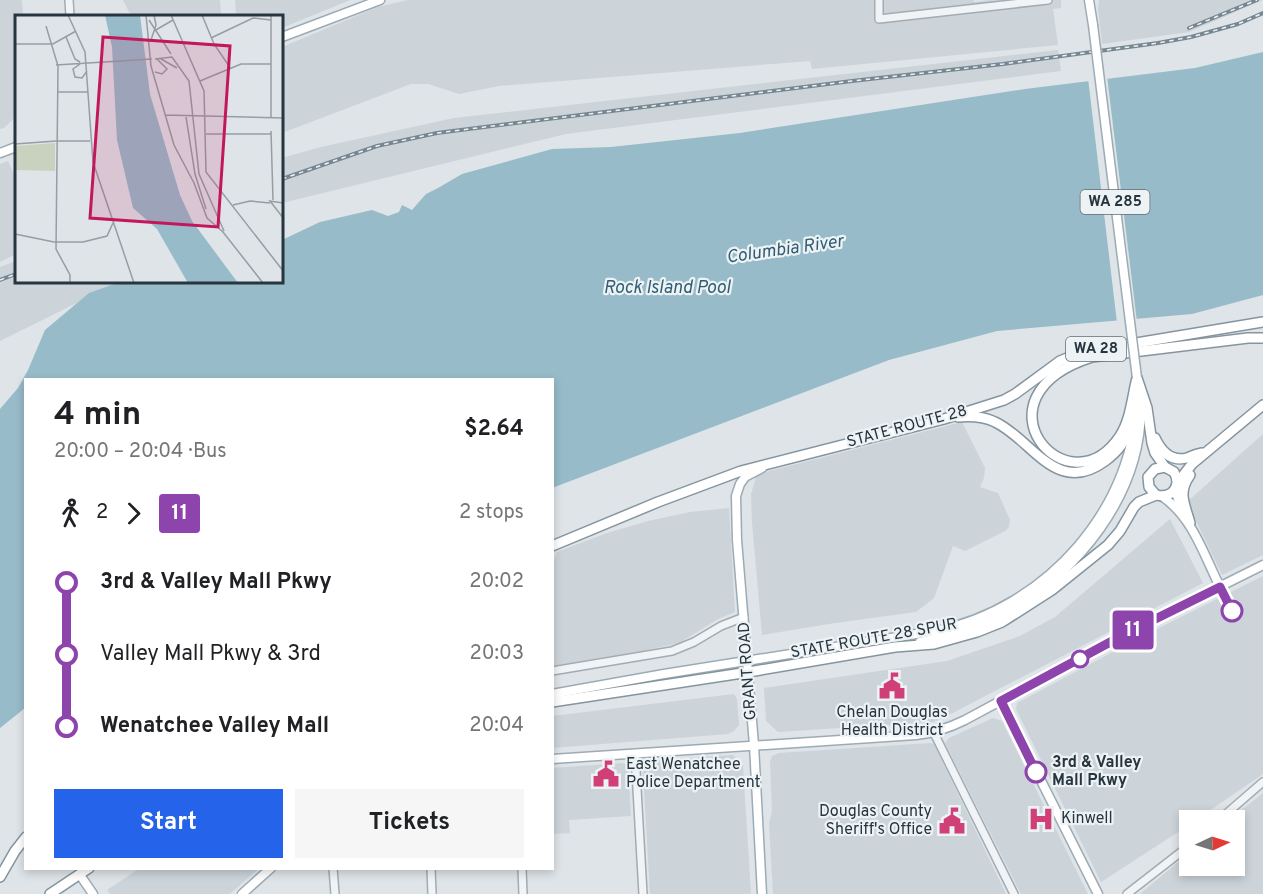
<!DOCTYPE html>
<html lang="en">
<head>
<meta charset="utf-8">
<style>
  :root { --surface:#fff; --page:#f6f6f6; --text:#202124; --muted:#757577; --accent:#2563eb }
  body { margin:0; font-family:Overpass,sans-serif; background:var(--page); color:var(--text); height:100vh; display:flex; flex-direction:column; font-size:22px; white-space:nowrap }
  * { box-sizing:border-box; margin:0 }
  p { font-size:20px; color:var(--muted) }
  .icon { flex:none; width:33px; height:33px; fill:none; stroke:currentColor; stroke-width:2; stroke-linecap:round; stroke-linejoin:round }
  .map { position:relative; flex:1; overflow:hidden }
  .drawer { position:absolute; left:24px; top:378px; width:530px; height:492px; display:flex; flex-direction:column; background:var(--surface); border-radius:0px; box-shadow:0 3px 9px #0003 }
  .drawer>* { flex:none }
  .badge { padding:0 12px; border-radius:4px; font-size:21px; line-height:39px }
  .needle { width:39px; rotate:86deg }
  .buttons { position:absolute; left:1179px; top:810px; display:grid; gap:12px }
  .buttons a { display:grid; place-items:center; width:66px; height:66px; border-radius:0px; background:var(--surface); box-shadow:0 3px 9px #0003; font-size:30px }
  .map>.badge { position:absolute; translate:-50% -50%; box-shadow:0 0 0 3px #fff }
  .legs { display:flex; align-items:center; gap:9px; height:66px; padding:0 30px; font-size:20px }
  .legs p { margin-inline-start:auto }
  .overview { display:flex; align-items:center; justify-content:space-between; height:102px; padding:0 30px }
  h1 { font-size:33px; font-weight:700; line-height:45px }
  .button { display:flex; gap:12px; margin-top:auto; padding:12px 30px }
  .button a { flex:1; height:69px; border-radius:0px; background:var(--accent); color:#fff; font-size:24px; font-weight:700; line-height:69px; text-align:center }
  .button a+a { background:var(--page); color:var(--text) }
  ul { padding:0 30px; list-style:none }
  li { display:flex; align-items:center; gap:21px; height:72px; font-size:22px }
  li i { display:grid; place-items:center; width:9px; height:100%; margin:0 8px; background:currentColor }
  li i::after { content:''; width:15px; height:15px; margin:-8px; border:4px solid; border-radius:50%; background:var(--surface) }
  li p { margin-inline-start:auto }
  li:first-child i { background:linear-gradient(#0000 50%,currentColor 0) }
  li:last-child i { background:linear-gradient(currentColor 50%,#0000 0) }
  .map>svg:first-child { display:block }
  .built { fill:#ccd4da }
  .water { fill:#97bbc9 }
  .pier { fill:#dee4e8 }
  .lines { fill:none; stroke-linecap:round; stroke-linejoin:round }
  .minor-casing { stroke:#a3acb2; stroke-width:10 }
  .major-casing { stroke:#9dabb4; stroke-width:11 }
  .highway-casing { stroke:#85959f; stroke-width:12 }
  .minor { stroke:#f0f4f6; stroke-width:7 }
  .major { stroke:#fff; stroke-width:8 }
  .highway { stroke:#fff; stroke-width:9 }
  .rail-casing { stroke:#778791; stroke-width:4 }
  .rail { stroke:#edf2f5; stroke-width:1.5; stroke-dasharray:4.5; stroke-linecap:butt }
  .major-bridge-casing { stroke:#9dabb4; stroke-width:11; stroke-linecap:butt }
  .major-bridge { stroke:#fff; stroke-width:8 }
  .line-1-casing { stroke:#fff; stroke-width:14 }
  .line-1 { stroke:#8e44ad; stroke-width:9 }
  .stop-1-dot { fill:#fff; stroke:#8e44ad; stroke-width:3 }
  .labels { text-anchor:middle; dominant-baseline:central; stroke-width:4.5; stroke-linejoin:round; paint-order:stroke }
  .shield { fill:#edf2f5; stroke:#626e76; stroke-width:1.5 }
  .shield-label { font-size:15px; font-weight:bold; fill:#27353f }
  .street-label { font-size:16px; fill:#27353f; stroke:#edf2f5 }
  .poi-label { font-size:16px; fill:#27353f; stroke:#edf2f5; text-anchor:start }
  .stop-label { font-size:16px; font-weight:bold; fill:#27353f; stroke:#edf2f5; text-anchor:start }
  .water-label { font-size:18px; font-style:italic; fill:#305d73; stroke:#edf2f5 }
  .inset-road { fill:none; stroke:#959ea4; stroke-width:1.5 }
  .view { fill:#c2185b; fill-opacity:0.15; stroke:#c2185b; stroke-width:3 }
  .inset-edge { fill:none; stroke:#27353f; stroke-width:3 }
</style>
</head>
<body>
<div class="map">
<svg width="1263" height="894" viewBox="0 0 1263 894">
  <rect width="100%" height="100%" fill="#dee4e8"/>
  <g class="built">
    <path d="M0 0H22L23 16H16V116L4 128 0 129Z"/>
    <path d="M123 0H220L221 16H135L129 12Z"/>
    <path d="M235 0H350L282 28V16H236Z"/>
    <path d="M408 0H974V2L990 0H1061V8L1053 9 1058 45 812 69 810 61 499 86 459 94 428 84H411L282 133V47L378 7Z"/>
    <path d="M1099 0H1263L1189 32 1102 44 1098 9Z"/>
    <path d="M1058 50 1061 71 566 134 282 203V158L321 147 454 118Z"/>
    <path d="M8 161 16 179V254L0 262V164Z"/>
    <path d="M16 261V282H119L0 341V267Z"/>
    <path d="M962 422 985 468 984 478 980 487 998 493 1010 520 1009 527 1005 531 965 551 953 546 934 598 916 612 835 623 762 635 752 523 751 494 757 474Z"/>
    <path d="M1263 434V555L1222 575 1187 502Z"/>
    <path d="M729 508 735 612 718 619 679 643 643 651 552 666V561L554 560 557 552 607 533 648 521 690 512Z"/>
    <path d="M1170 519 1203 583 947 716 933 722 778 732 766 721 764 688 947 661 1020 636 1055 617Z"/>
    <path d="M1263 576V774L1196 820H1190L1189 825 1101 882 1016 709 1017 703 1139 638Z"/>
    <path d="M734 694 737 699 739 725 734 731 728 734 552 748V716Z"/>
    <path d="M993 718 1002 721 1088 894H1021L945 743 949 738Z"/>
    <path d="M930 743 934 744 1006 894H773L769 824 772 811 770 762 772 756 779 753Z"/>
    <path d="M732 755 741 761 743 767 751 894H650L643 770 651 761Z"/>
    <path d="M622 763 626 764 628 768 631 816 569 820 570 833 552 834V768Z"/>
    <path d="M1263 793V894H1140L1189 853 1190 866H1234V820H1229Z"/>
    <path d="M140 868H258V869L230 894H110L107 890Z"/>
  </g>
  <path class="water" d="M1263 52V295L1192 314 997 331 889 360 552 488V380H26L25 708 0 728V409L18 388 28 370 45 330 89 293 120 282H282V240L320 222 372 210 388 216 399 212 402 205 412 210 426 194 438 188 462 174 552 149 611 147 740 133 1025 89 1195 68Z"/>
  <path class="pier" d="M1107 76 1137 322 1117 323 1088 78Z"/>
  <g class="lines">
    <g class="minor-casing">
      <g id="minor">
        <path d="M69 0 70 16"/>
        <path d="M879 0V19L1048 0"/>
        <path d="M552 671 672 651 694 642 721 626 744 617"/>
        <path d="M934 733 1014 894"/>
        <path d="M635 754 643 894"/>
        <path d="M1219 820 1263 782"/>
        <path d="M333 868 335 894"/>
        <path d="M431 868 432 894"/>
        <path d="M522 868 523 894"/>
        <path d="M1127 894 1190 845"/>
      </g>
    </g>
    <g class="major-casing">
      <g id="major">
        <path d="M1089 0 1093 25"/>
        <path d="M282 37 380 0"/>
        <path d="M0 153 16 147"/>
        <path d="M762 468 745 477 740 484 736 496 737 540 754 745 762 894"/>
        <path d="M1176 488 1177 496 1182 511"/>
        <path d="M1163 497C1193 518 1204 555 1220 587"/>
        <path d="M920 642C948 636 974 629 999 616 1077 576 1142 495 1141 405"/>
        <path d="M552 694 664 674 935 631C1046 609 1137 507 1137 393"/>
        <path d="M1001 701 1098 894"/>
        <path d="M552 759 916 735C934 733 949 728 965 720L1127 633 1263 565"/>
        <path d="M80 875 93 894"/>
        <path d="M242 894 271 868"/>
      </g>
    </g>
    <g class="highway-casing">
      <g id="highway">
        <path d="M1137 378C1132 397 1131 419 1120 436 1068 514 967 397 1092 357L1248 338H1263"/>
        <path d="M958 417C971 416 983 416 995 422 1032 439 1056 497 1105 461 1117 452 1125 443 1129 428"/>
        <path d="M1155 438C1161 451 1171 462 1187 458 1192 456 1196 454 1202 453"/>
        <path d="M1190 475C1177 493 1185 504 1190 523"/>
        <path d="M1178 482 1192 464 1263 405"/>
        <path d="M1156 495 1149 487 1148 477 1155 469 1165 467"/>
        <path d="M552 546 658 502 741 471 944 419 1004 400 1015 394 1060 361 1082 352 1263 322"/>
        <path d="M552 702 749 672 895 647 934 644 977 632 1002 622 1052 590 1108 545 1120 531 1134 507 1139 502 1156 495C1172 499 1182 486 1174 472L1165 467 1155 453 1152 443 1147 408 1137 378"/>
        <path d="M0 877 15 851 26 837"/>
        <path d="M50 894 89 868"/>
      </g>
    </g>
    <use href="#minor" class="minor"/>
    <use href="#major" class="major"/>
    <use href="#highway" class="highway"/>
    <g class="rail-casing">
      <g id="rail">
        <path d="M1189 28 1257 0"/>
        <path d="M282 179 377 146 437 133 852 81 1003 64 1158 43 1191 37 1238 24 1263 13"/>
        <path d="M0 280 16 274"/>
      </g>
    </g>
    <use href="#rail" class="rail"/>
    <g class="major-bridge-casing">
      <path id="major-bridge" d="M1093 25 1137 378"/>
    </g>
    <use href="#major-bridge" class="major-bridge"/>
  </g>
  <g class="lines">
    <g class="line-1-casing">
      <path id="line-1" d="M1036 772 1001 701 1127 633 1220 587 1232 611"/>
    </g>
    <use href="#line-1" class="line-1"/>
  </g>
  <defs>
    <g id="civic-bare" transform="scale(2.07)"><path d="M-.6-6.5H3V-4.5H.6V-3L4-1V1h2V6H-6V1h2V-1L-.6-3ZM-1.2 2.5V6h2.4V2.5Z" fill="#d03f76" stroke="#edf2f5" stroke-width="2.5" paint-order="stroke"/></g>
    <g id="hospital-bare" transform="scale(2.07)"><path d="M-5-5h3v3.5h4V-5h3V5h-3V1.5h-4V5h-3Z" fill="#d03f76" stroke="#edf2f5" stroke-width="2.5" paint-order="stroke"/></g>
  </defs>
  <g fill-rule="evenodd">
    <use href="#civic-bare" x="892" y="686"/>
    <use href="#civic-bare" x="606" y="774"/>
    <use href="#hospital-bare" x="1041" y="819"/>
    <use href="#civic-bare" x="952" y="821"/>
  </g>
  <g class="stop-1-dot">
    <circle cx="1232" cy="611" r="10"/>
    <circle cx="1080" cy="659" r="8"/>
    <circle cx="1036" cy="772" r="10"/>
  </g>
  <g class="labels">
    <g class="shield">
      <rect x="1080.5" y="190" width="69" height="24" rx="4.5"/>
      <rect x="1066" y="337" width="60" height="24" rx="4.5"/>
    </g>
    <g class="shield-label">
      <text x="1115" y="202">WA 285</text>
      <text x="1096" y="349">WA 28</text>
    </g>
    <g class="street-label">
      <text transform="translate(907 427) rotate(-15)">STATE ROUTE 28</text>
      <text transform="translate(874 639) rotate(-10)">STATE ROUTE 28 SPUR</text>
      <text transform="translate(748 671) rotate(-94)">GRANT ROAD</text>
    </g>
    <g class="poi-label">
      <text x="892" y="713" text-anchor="middle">Chelan Douglas<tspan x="892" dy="18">Health District</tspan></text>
      <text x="626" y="765">East Wenatchee<tspan x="626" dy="18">Police Department</tspan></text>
      <text x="932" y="812" text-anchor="end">Douglas County<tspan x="932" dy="18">Sheriff's Office</tspan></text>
      <text x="1061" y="819">Kinwell</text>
    </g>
    <g class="stop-label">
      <text x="1052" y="763">3rd &amp; Valley<tspan x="1052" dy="18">Mall Pkwy</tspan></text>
    </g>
    <g class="water-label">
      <text transform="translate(785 250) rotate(-8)">Columbia River</text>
      <text x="667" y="288">Rock Island Pool</text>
    </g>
  </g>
  <g transform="translate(15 15)">
    <rect width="268" height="268" fill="#dee4e8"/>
    <path d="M40 128V156L0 155V131Z" fill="#c8d2be"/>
    <path d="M90 0H125L135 79 165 180 177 206 223 268H173L142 214 118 193 102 125 97 32Z" fill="#97bbc9"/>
    <path class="inset-road" d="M53 0 70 37 78 147 119 268M131 0 136 51 159 130 179 168 192 203 208 217 248 268M156 0 189 76 191 157 269 257M187 0 199 29 216 54M256 0V103M134 5 156 39M31 11 43 51 41 234 55 260V268M139 16 158 5M51 22 60 44 65 47M196 23 238 3 256 5M136 25 141 10 139 0M0 29H38L61 16M140 44 157 42 174 66 184 159 209 216M146 44 162 53M65 49 58 54 60 62 67 63 72 56M41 50 137 44M140 57 147 59 152 54 142 44M185 66 226 49H256M42 77H73M150 100 269 103M171 102 180 159 191 194M256 116 258 185M191 119H256M41 126H75M0 129 41 126M268 188 255 186 269 204M218 190 235 186 255 188M0 219 39 227H68L92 221 98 208"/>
    <path class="view" d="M88 22 215 31 203 212 75 203Z"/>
    <rect width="268" height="268" class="inset-edge"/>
  </g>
</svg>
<div class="buttons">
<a><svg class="needle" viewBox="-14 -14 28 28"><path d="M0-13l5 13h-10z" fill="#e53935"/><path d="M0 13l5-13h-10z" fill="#757577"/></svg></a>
</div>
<b class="badge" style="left:1133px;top:630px;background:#8e44ad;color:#fff">11</b>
<section class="drawer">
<div class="overview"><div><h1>4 min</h1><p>20:00 – 20:04 · Bus</p></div><b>$2.64</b></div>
<div class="legs"><svg class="icon" aria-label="walk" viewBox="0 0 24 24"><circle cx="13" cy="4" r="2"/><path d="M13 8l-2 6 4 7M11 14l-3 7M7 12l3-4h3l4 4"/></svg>2<svg class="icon" aria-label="forward" viewBox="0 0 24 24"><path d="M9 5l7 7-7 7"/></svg><b class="badge" style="background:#8e44ad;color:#fff">11</b><p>2 stops</p></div>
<ul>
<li><i style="color:#8e44ad"></i><b>3rd &amp; Valley Mall Pkwy</b><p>20:02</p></li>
<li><i style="color:#8e44ad"></i><span>Valley Mall Pkwy &amp; 3rd</span><p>20:03</p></li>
<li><i style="color:#8e44ad"></i><b>Wenatchee Valley Mall</b><p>20:04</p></li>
</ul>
<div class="button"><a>Start</a><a>Tickets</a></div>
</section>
</div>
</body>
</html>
